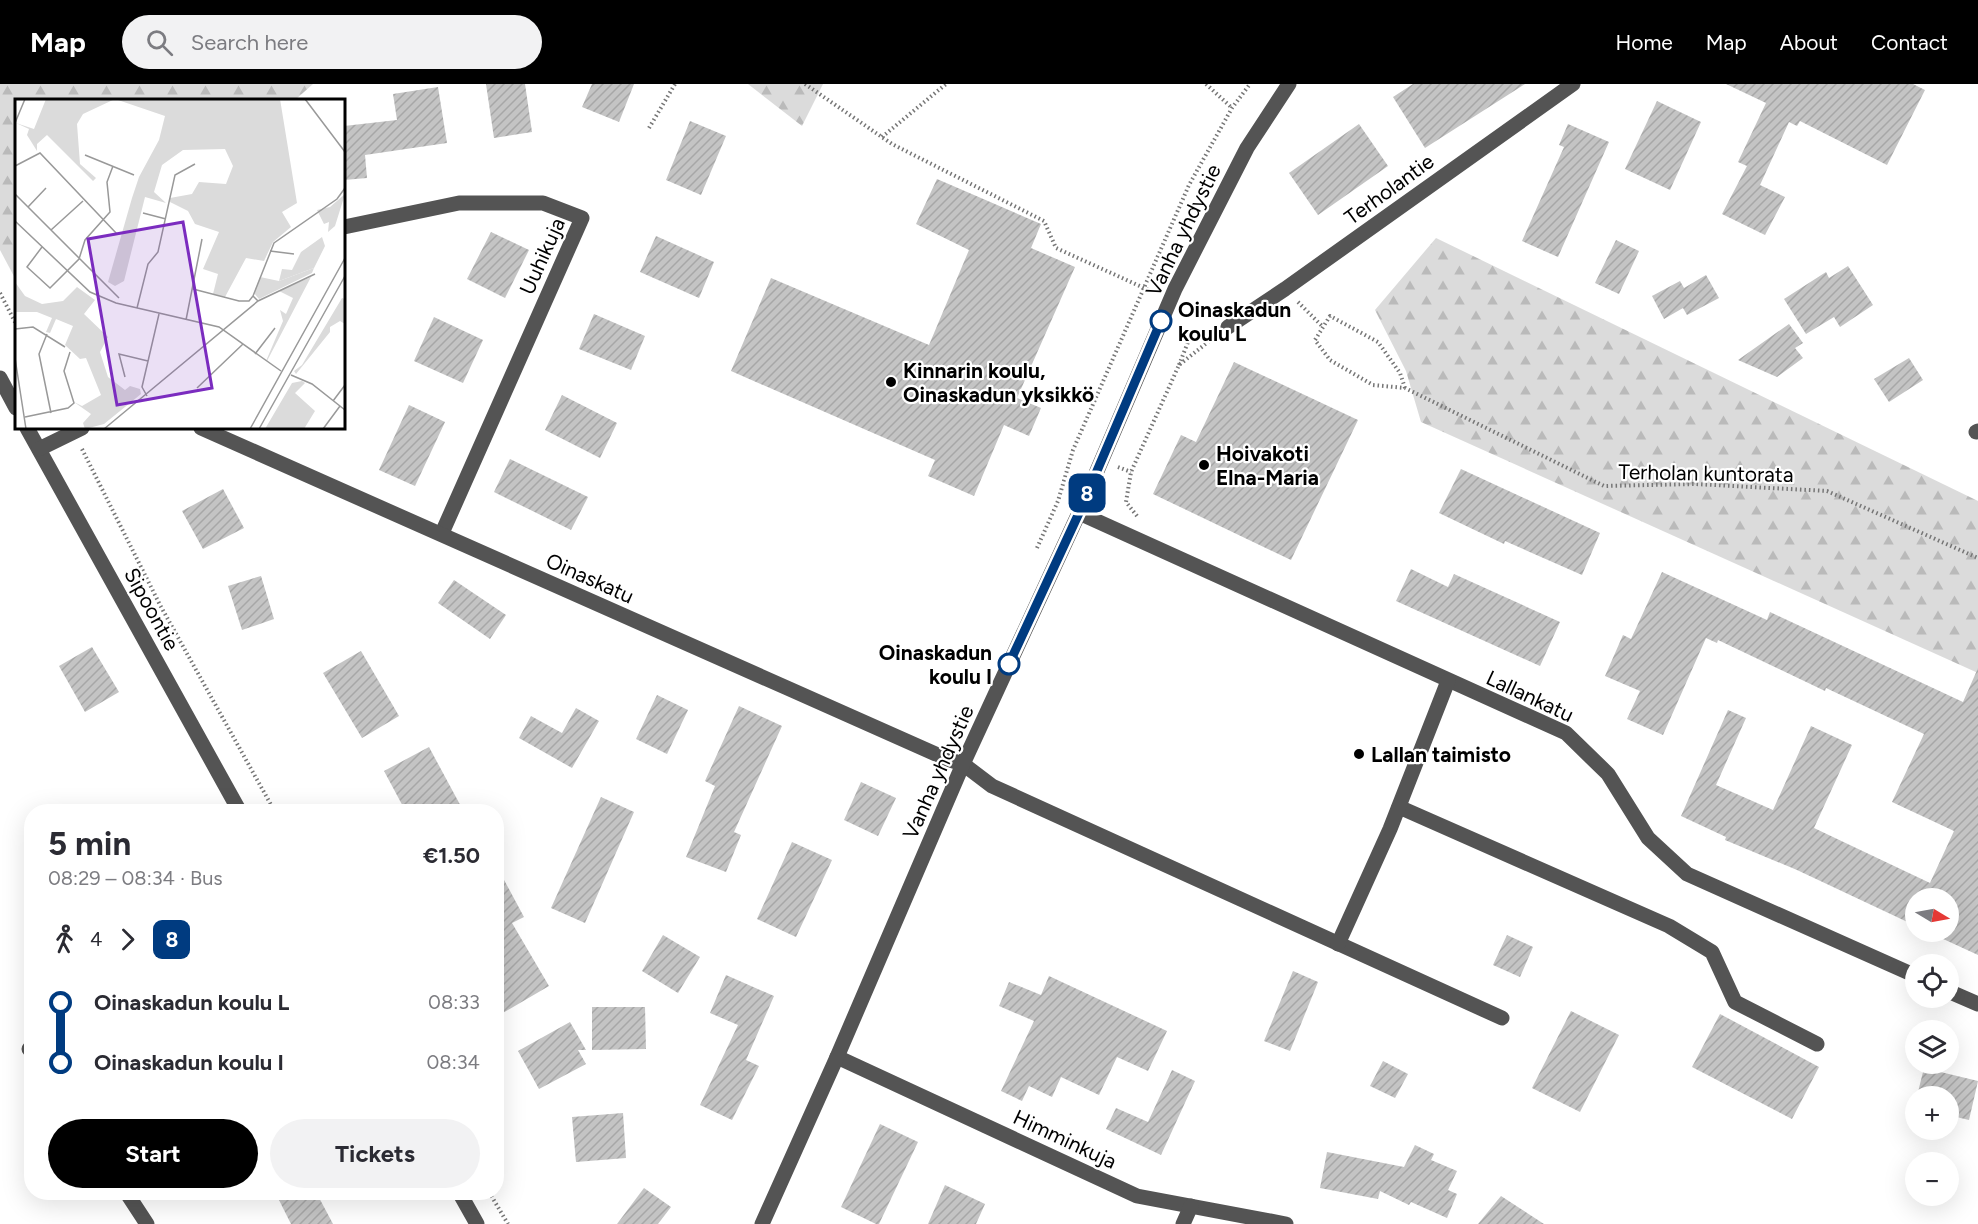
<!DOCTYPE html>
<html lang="en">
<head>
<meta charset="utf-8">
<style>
  :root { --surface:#fff; --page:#f2f2f3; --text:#2b2b33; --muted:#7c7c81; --accent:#000 }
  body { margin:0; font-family:Figtree,sans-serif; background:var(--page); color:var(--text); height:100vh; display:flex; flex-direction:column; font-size:22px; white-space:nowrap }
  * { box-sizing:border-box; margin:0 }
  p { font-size:20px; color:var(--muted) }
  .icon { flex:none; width:33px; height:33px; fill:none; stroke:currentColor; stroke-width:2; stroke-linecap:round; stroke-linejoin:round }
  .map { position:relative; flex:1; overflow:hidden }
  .panel { position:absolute; left:24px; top:720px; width:480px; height:396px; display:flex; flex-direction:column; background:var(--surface); border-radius:24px; box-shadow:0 6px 24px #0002 }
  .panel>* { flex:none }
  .badge { padding:0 12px; border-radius:9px; font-size:21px; line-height:39px }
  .needle { width:39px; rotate:100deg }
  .buttons { position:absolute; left:1905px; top:804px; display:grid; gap:12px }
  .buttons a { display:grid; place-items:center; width:54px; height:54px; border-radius:50%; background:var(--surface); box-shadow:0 6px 24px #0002; font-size:30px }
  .map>.badge { position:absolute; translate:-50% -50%; box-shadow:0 0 0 3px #fff }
  .legs { display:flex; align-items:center; gap:9px; height:66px; padding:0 24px; font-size:20px }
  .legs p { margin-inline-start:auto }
  .summary { display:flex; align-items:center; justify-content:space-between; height:102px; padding:0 24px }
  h1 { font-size:33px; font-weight:700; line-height:45px }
  .button { display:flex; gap:12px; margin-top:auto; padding:12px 24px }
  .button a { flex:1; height:69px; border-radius:36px; background:var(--accent); color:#fff; font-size:24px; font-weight:700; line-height:69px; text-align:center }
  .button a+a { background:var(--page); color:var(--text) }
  ul { padding:0 24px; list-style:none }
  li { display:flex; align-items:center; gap:21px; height:60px; font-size:22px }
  li i { display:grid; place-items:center; width:9px; height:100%; margin:0 8px; background:currentColor }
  li i::after { content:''; width:15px; height:15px; margin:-8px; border:4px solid; border-radius:50%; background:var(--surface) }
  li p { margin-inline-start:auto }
  li:first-child i { background:linear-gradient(#0000 50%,currentColor 0) }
  li:last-child i { background:linear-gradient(currentColor 50%,#0000 0) }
  header { display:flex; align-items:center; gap:36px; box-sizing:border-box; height:84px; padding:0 30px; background:var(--accent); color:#fff }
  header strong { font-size:28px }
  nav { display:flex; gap:33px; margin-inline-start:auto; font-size:21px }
  .search { width:420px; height:54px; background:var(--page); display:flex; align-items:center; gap:15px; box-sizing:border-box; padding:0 21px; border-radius:33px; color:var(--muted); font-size:22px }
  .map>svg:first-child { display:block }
  .forest { fill:url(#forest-firs) }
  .building { fill:url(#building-hatch) }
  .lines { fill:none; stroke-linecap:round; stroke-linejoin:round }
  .path { stroke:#767676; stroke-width:4; stroke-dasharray:1.5 3; stroke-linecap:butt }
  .minor { stroke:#545454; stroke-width:15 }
  .line-1-casing { stroke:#fff; stroke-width:14 }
  .line-1 { stroke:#003b80; stroke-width:9 }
  .stop-1-dot { fill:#fff; stroke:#003b80; stroke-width:3 }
  .poi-dot { fill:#000; stroke:#fff; stroke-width:2 }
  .labels { text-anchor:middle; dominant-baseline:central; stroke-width:4.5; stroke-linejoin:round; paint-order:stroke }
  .street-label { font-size:21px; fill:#000; stroke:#fff }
  .stop-label { font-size:21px; font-weight:bold; fill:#000; stroke:#fff; text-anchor:start }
  .poi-label { font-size:21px; font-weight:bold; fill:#000; stroke:#fff; text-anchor:start }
  .inset-road { fill:none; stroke:#999; stroke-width:1.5 }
  .view { fill:#7b2cbf; fill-opacity:0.15; stroke:#7b2cbf; stroke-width:3 }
  .inset-edge { fill:none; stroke:#000; stroke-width:3 }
</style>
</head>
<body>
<header>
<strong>Map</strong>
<div class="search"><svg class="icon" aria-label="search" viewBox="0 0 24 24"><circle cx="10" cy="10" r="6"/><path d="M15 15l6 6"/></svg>Search here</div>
<nav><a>Home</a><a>Map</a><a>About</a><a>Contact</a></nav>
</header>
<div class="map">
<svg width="1978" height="1140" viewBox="0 0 1978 1140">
  <defs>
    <pattern id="forest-firs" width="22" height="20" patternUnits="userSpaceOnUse" patternTransform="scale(1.5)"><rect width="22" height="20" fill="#dbdbdb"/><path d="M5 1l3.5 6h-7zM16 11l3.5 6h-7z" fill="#bababa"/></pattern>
    <pattern id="building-hatch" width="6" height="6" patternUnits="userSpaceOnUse" patternTransform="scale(1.5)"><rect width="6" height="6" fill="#c4c4c4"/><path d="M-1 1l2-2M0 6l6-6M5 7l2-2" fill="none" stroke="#a7a7a7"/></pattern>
  </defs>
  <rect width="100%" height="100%" fill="#fff"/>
  <g class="forest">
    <path d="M0 0H313L295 16H16V196L0 166Z"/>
    <path d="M748 0H823L802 42Z"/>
    <path d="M1436 154 1978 417V589L1421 338 1406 287 1375 226Z"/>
  </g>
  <g class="building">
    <path d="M486 0H525L532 48 494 54Z"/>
    <path d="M592 0H634L619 38 582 23Z"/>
    <path d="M1413 0H1525L1425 64 1393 13Z"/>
    <path d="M1726 0H1913L1925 6 1887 81 1800 37 1797 42 1789 38 1760 101 1785 113 1765 151 1722 130 1747 82 1738 78 1766 19Z"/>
    <path d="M438 3 447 59 365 71 367 94 344 96V42L397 36 393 10Z"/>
    <path d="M1657 17 1701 38 1670 106 1625 85Z"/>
    <path d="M690 37 726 52 701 111 666 96Z"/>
    <path d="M1359 40 1388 82 1318 131 1289 89Z"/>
    <path d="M1568 40 1609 58 1558 173 1522 157 1564 63 1559 61Z"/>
    <path d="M937 95 1041 140 1031 164 1075 183 1017 314 1041 324 1029 352 1004 341 974 412 928 392 935 376 731 287 771 194 929 261 969 166 916 140Z"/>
    <path d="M491 148 529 166 505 214 467 195Z"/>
    <path d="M656 152 714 178 699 214 640 188Z"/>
    <path d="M1616 156 1639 167 1619 210 1595 199Z"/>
    <path d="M1848 182 1873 221 1840 243 1834 233 1806 250 1784 215 1826 188 1829 194Z"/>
    <path d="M1706 191 1719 214 1687 231 1683 224 1664 235 1652 212 1680 197 1684 204Z"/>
    <path d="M594 230 645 252 631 286 579 265Z"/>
    <path d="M434 233 483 256 463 299 414 277Z"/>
    <path d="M1789 240 1803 259 1795 264 1803 274 1777 293 1738 276Z"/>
    <path d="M1909 274 1923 296 1889 318 1874 295Z"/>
    <path d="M1234 278 1358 336 1291 476 1153 410 1181 351 1196 358Z"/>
    <path d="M562 311 617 339 600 374 545 346Z"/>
    <path d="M409 321 445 338 415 402 379 386Z"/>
    <path d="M510 375 588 413 571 446 494 408Z"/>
    <path d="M1461 385 1600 449 1582 491 1505 457 1504 460 1439 429Z"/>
    <path d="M223 405 244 444 203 465 182 427Z"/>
    <path d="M1411 485 1448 503 1454 490 1560 538 1540 582 1396 517Z"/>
    <path d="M1662 488 1767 536 1770 528 1963 618 1978 584V871L1928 848H1948V814H1916V842L1797 786 1725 756 1726 753 1681 732 1728 626 1746 634 1716 701 1773 726 1811 642 1852 661 1814 744 1930 799 1954 747 1892 718 1924 650 1826 604 1825 607 1718 556 1717 559 1706 554 1663 651 1627 635 1640 607 1605 592 1623 551 1631 555Z"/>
    <path d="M261 492 274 535 242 546 228 502Z"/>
    <path d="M454 496 506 531 490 555 438 519Z"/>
    <path d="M92 563 119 608 85 628 59 582Z"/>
    <path d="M361 567 399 632 362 654 323 589Z"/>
    <path d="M657 611 688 626 667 670 636 655Z"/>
    <path d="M739 622 782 642 734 748 741 751 726 788 686 773 715 702 705 697Z"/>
    <path d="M576 624 599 637 572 684 519 654 531 632 562 649Z"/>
    <path d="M429 663 464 728H406L384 687Z"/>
    <path d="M861 698 896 714 878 752 844 736Z"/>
    <path d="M601 713 634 728 585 839 551 824Z"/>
    <path d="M792 758 832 776 796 853 757 835Z"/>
    <path d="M496 781 524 833 512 839 549 902 496 933Z"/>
    <path d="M663 851 700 873 678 909 642 887Z"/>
    <path d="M1507 851 1533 863 1520 893 1493 881Z"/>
    <path d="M1293 887 1318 898 1290 967 1264 957Z"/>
    <path d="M726 891 774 912 746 976 759 982 732 1036 700 1021 738 941 710 929Z"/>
    <path d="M1049 892 1167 947 1148 987 1117 973 1099 1011 1061 993 1052 1013 1029 1002 1022 1017 1001 1007 1034 937 999 922 1009 898 1041 911Z"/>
    <path d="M592 923H645L646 965 592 966Z"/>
    <path d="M1571 927 1619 951 1580 1028 1532 1004Z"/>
    <path d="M1720 930 1819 983 1792 1035 1692 983Z"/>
    <path d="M570 938 586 966H578L586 980 539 1005 518 967Z"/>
    <path d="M1383 977 1408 990 1395 1014 1370 1002Z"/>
    <path d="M1924 984 1978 997 1969 1036 1948 1031V1012H1917Z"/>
    <path d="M1172 986 1195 997 1161 1071 1106 1045 1116 1024 1148 1038Z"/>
    <path d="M623 1029 626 1074 576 1078 572 1033Z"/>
    <path d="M880 1040 918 1058 879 1140H876L841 1123Z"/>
    <path d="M1415 1061 1434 1070 1431 1076 1457 1087 1448 1106 1457 1110 1447 1134 1411 1118 1409 1121 1380 1107 1378 1115 1320 1104 1327 1068 1404 1083Z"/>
    <path d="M945 1101 985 1120 976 1140H928Z"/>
    <path d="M644 1104 671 1123 658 1140H617Z"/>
    <path d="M275 1108H316L333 1140H291Z"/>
    <path d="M1501 1112 1544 1140H1478Z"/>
  </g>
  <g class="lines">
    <g class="path">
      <path d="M805 0 892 60 1044 137 1056 164 1153 208"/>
      <path d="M1206 0 1232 24"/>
      <path d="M649 44 675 0"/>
      <path d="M882 53 946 0"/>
      <path d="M0 209 16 240"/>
      <path d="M1298 218 1323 243"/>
      <path d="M1179 281 1192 248"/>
      <path d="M1405 304 1400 289 1378 258 1330 232 1315 256 1330 276 1373 301 1405 304 1604 402 1695 400 1827 407 1978 474"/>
      <path d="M82 365 160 521 275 728"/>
      <path d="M1118 383 1131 388"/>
      <path d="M1137 432 1126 418 1131 388 1179 281 1213 254"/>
      <path d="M1037 464 1058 417 1073 366 1189 101 1232 24 1250 0"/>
      <path d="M489 1108 508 1140"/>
    </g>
    <g class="minor">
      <path d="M344 143 459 119H543L582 134 442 449"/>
      <path d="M1228 243 1285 205 1573 0"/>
      <path d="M0 294 16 324"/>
      <path d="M27 344 240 728"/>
      <path d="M201 344C450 452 698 565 947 675L963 680 992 702 1502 934"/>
      <path d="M1976 348 1978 347"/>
      <path d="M39 365 82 344"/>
      <path d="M1079 429 1566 649 1608 690 1648 754 1687 790 1916 892"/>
      <path d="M1399 723 1669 842 1712 868 1735 918 1817 960"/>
      <path d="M1338 860 1390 745 1448 597"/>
      <path d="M1948 907 1978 920"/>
      <path d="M29 965 32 968"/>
      <path d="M837 973 1137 1112 1286 1140"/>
      <path d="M126 1108 147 1140"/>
      <path d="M459 1108 477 1140"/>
      <path d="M762 1140 837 973 963 680 1079 429 1175 205 1247 64 1289 0"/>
      <path d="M1183 1140 1191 1122"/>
    </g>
  </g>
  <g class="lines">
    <g class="line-1-casing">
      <path id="line-1" d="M1009 580 1079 429 1161 237"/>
    </g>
    <use href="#line-1" class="line-1"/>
  </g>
  <g class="stop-1-dot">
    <circle cx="1161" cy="237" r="10"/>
    <circle cx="1009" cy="580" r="10"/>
  </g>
  <g class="poi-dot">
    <circle cx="891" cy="298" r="6"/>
    <circle cx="1204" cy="381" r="6"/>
    <circle cx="1359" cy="670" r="6"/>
  </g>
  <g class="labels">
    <g class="street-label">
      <text transform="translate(1389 105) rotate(-36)">Terholantie</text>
      <text transform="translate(1183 146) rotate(-64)">Vanha yhdystie</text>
      <text transform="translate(542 172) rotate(-66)">Uuhikuja</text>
      <text transform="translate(1706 389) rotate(1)">Terholan kuntorata</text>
      <text transform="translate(590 494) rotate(24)">Oinaskatu</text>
      <text transform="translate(152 525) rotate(61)">Sipoontie</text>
      <text transform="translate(1530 612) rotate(25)">Lallankatu</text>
      <text transform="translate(938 688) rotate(-66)">Vanha yhdystie</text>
      <text transform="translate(1065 1055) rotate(25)">Himminkuja</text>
    </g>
    <g class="stop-label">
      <text x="1178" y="225">Oinaskadun<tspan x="1178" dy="24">koulu L</tspan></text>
      <text x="992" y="568" text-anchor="end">Oinaskadun<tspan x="992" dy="24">koulu I</tspan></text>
    </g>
    <g class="poi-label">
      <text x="903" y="286">Kinnarin koulu,<tspan x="903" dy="24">Oinaskadun yksikkö</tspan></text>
      <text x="1216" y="369">Hoivakoti<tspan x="1216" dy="24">Elna-Maria</tspan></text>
      <text x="1371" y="670">Lallan taimisto</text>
    </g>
  </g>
  <g transform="translate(15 15)">
    <rect width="330" height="330" fill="#fff"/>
    <path d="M330 95 320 127 313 133 314 123 309 125 302 111 315 108ZM299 169 297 174 244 200 239 194 245 178 264 182Z" fill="#dbdbdb"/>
    <path d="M31 0H265L282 104 267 113 276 128 258 143 249 162 231 159 210 198 198 195 203 175 188 170 204 133 180 125 173 112 155 103V99L177 95 184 83 211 85 218 67 210 50 168 51 147 66 139 93 151 104 130 98 109 182 100 187 93 183 117 99 124 78 144 41 150 17 100 0 68 15 62 25 65 65 81 79 78 82 32 36 22 45V52L12 36 14 30 1 24 19 30ZM307 138 310 147 299 169 264 182 267 170 277 171 286 153ZM296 178 252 262H251L268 222 265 211 271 215 278 199 264 192ZM0 183 10 197 27 205 48 202 62 188 80 201 69 215 93 238 85 253 93 278 110 291 115 287 125 290 126 295 89 325 70 330 68 324 76 315 59 303 67 307 86 296 71 259 65 260 50 246 58 227 41 220 35 234 31 233 37 219 22 213H0ZM327 199 330 200V225L325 222 315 228V233L281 275 279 272 287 266ZM287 282 290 284 280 294 300 312 289 330H250L277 284Z" fill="#dbdbdb"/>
    <path class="inset-road" d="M290 0 330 53M0 24 10 0M70 56 119 76M0 67 25 54 102 135M0 95 104 199M13 108 31 89M128 114 151 120M0 122 75 193 101 204 204 228 266 272M36 131 68 102M27 148 12 168 35 189 64 160 70 141 95 113 92 83 98 67M255 152 279 155M178 190 224 202H234L238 197M243 202 238 197 259 144 322 100 330 89M122 209 133 165 143 153 160 76 180 65M171 221 187 140M0 230 18 228 50 248M32 235 24 255 36 314M240 255 260 229M0 259 11 330M276 276 297 285 330 311M110 278 104 255 133 262M182 289 228 245M132 297 127 288 144 215M318 302 330 286M10 318 53 309 59 304 49 272 55 253M89 330 243 202 300 175M235 330 330 159M244 330 330 177M308 330 325 307"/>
    <path class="view" d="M168 123 197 289 102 306 73 140Z"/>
    <rect width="330" height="330" class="inset-edge"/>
  </g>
</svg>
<div class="buttons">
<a><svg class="needle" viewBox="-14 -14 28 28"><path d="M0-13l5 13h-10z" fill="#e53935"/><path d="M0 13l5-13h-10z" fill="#7c7c81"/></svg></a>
<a><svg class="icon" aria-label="locate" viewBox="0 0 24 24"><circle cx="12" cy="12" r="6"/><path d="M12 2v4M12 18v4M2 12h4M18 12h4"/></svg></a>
<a><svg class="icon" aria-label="layers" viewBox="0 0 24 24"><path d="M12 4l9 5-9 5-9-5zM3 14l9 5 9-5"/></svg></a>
<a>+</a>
<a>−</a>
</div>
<b class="badge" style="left:1087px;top:409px;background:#003b80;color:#fff">8</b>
<section class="panel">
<div class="summary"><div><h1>5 min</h1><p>08:29 – 08:34 · Bus</p></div><b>€1.50</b></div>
<div class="legs"><svg class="icon" aria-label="walk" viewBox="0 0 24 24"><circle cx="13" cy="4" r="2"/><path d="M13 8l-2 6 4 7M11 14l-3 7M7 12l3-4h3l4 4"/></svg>4<svg class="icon" aria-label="forward" viewBox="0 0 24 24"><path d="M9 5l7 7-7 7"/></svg><b class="badge" style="background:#003b80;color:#fff">8</b></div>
<ul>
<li><i style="color:#003b80"></i><b>Oinaskadun koulu L</b><p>08:33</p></li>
<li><i style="color:#003b80"></i><b>Oinaskadun koulu I</b><p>08:34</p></li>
</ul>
<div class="button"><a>Start</a><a>Tickets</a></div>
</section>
</div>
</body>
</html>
